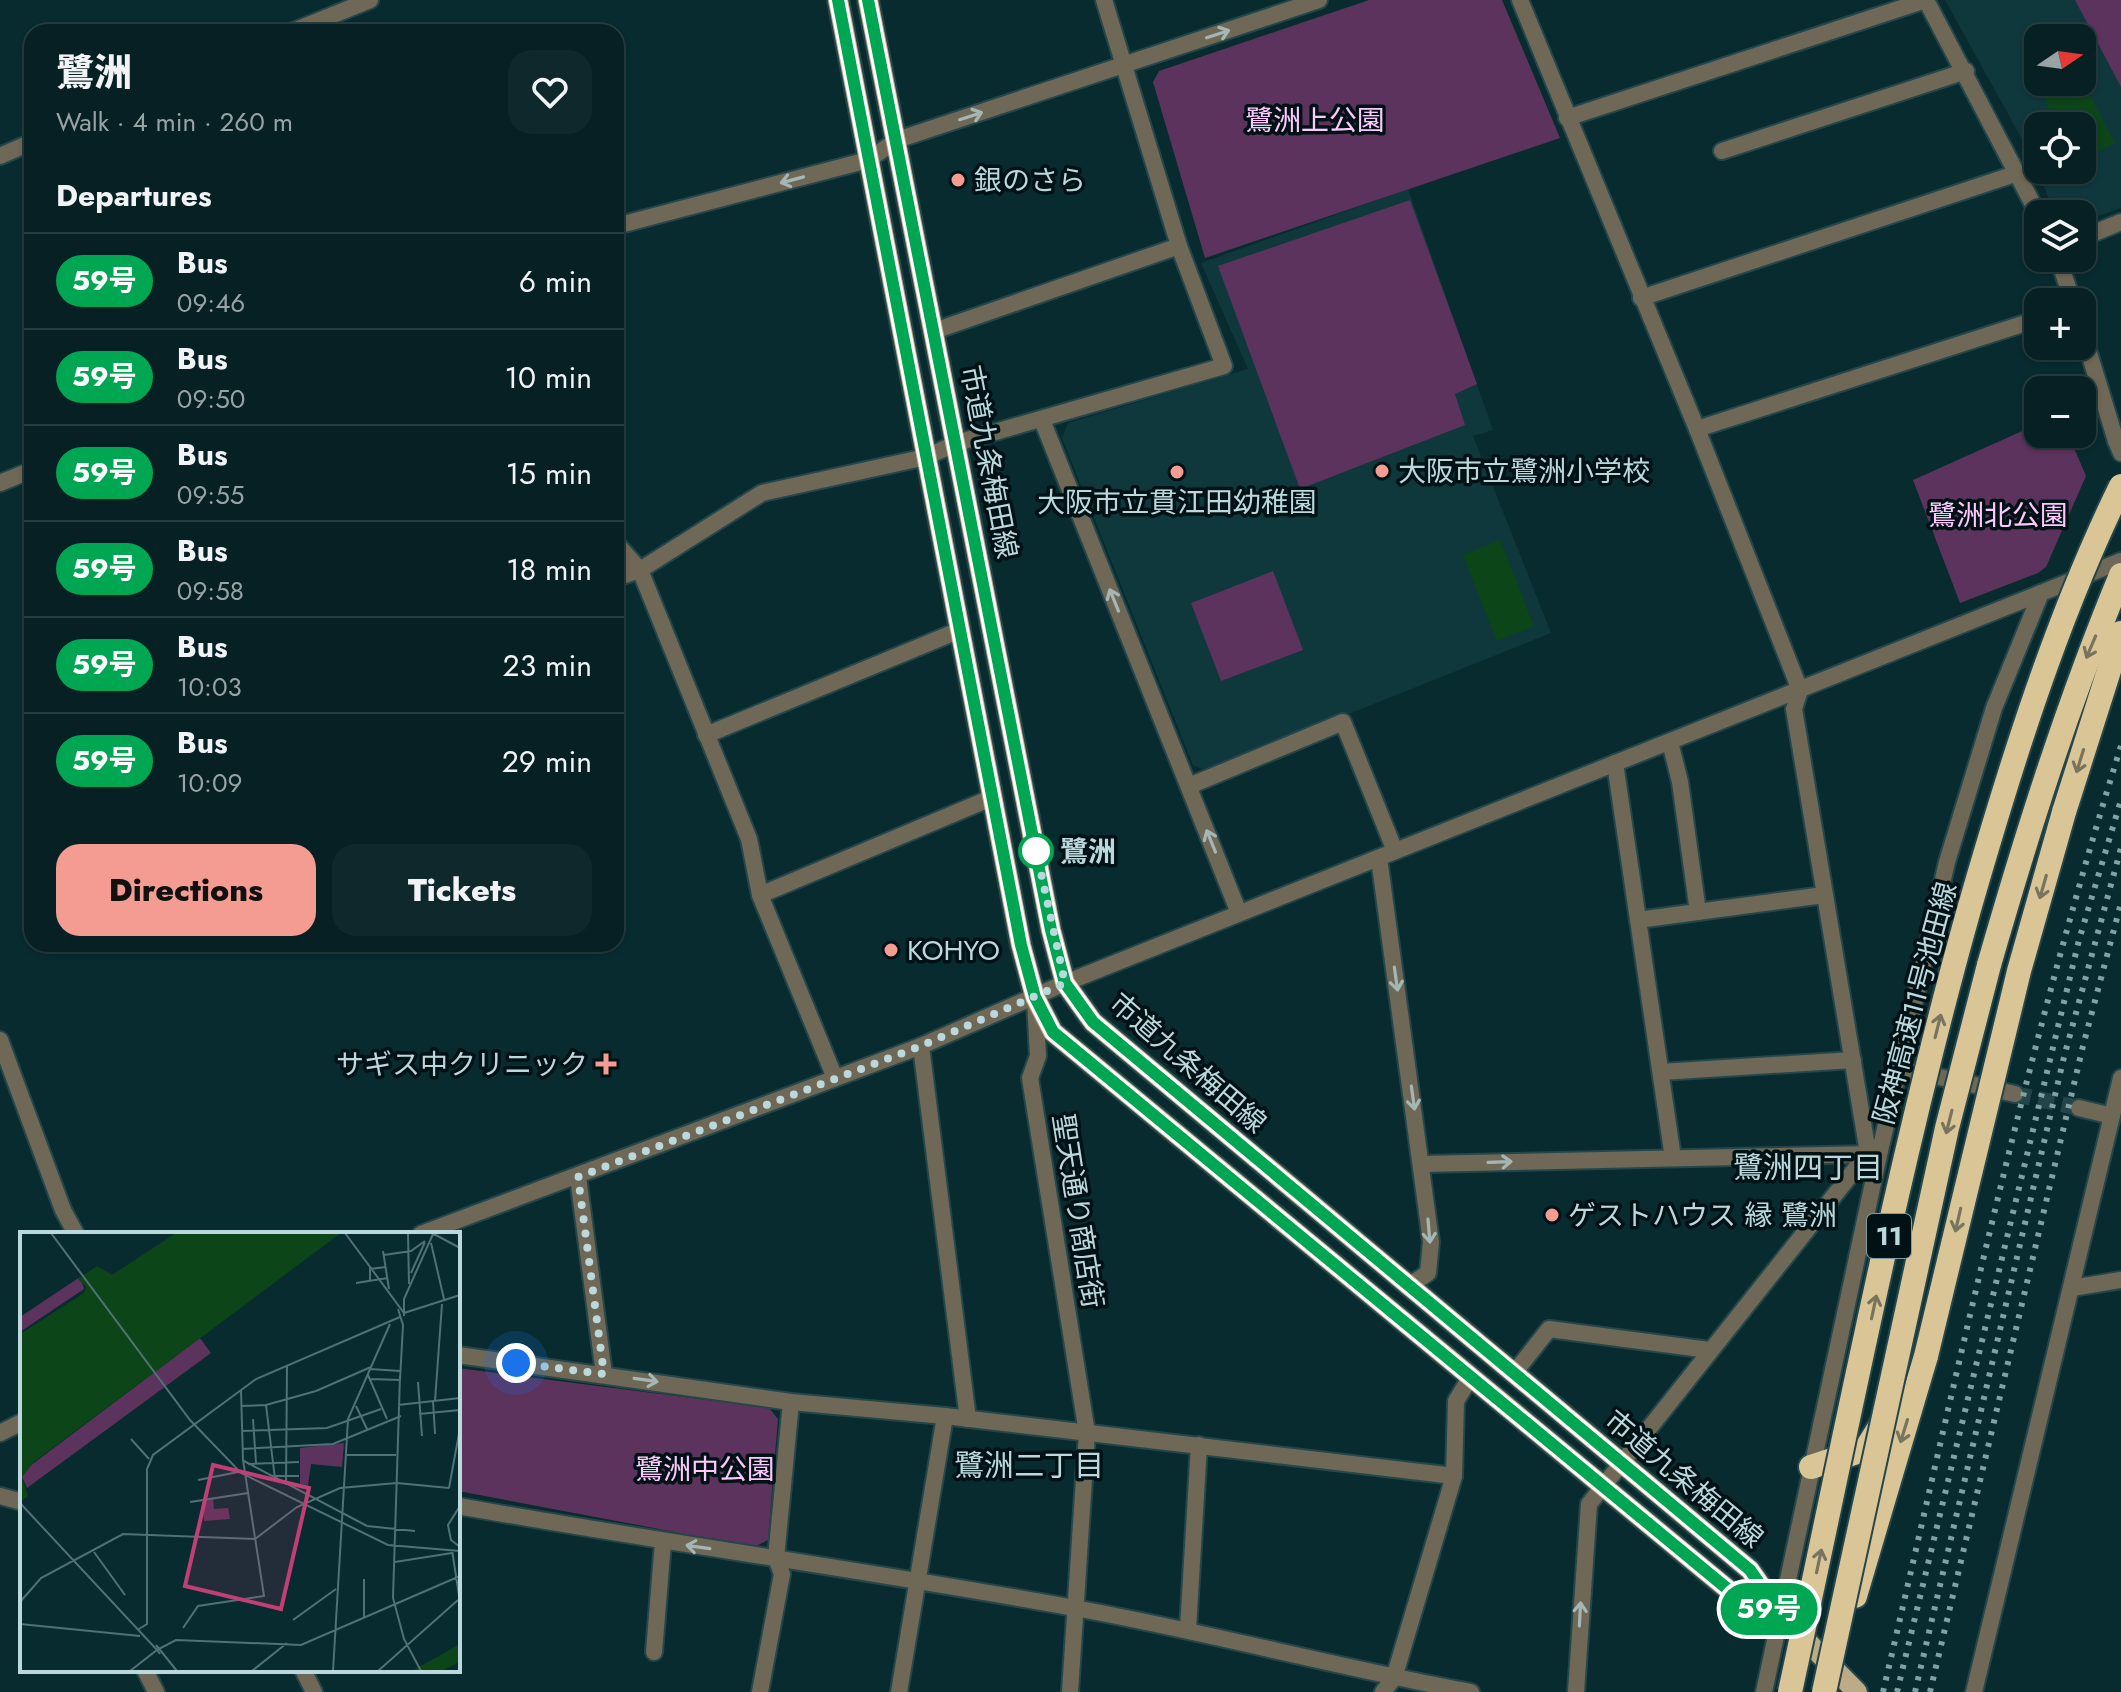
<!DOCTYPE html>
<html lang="en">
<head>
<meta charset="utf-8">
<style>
  :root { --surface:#062023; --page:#0f282b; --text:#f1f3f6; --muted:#98a3a6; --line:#273e41; --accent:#f59c92 }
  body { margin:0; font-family:Jost,"Noto Sans JP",sans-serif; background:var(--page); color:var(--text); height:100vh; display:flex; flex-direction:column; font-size:30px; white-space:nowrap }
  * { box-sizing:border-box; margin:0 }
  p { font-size:26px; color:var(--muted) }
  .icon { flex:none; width:44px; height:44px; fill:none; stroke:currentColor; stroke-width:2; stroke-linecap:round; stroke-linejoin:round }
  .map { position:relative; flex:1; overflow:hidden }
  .details { position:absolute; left:24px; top:24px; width:600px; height:928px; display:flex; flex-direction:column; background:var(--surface); border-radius:24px; box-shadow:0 2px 6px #0004,0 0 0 2px var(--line) }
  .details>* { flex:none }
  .badge { padding:0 16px; border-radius:26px; font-size:28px; line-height:52px }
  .needle { width:52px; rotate:77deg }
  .fabs { position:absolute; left:2024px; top:24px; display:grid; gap:16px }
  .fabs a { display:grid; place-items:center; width:72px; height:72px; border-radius:16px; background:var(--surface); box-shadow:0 2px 6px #0004,0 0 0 2px var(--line); font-size:40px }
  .you { position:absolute; width:40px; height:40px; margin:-20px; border:6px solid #fff; border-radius:50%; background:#1a73e8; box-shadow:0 0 0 12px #1a73e833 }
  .map>.badge { position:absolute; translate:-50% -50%; box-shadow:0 0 0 4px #fff }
  h2 { padding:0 32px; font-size:30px; line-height:72px }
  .round { display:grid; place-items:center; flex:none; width:84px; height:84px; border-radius:24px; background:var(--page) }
  .head { display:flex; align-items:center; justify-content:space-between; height:136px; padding:0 32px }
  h1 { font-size:38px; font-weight:800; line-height:60px }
  .button { display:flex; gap:16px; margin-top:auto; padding:16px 32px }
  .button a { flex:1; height:92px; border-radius:24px; background:var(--accent); color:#111; font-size:32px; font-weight:800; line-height:92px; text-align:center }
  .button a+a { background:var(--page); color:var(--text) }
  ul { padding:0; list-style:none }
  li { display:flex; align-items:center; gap:24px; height:96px; padding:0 32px; border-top:2px solid var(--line) }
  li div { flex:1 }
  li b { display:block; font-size:30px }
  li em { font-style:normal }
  li .badge { min-width:88px; font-weight:700; text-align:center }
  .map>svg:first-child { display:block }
  .built { fill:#0f383d; fill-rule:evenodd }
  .green { fill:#5c335c }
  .water { fill:#0c4518 }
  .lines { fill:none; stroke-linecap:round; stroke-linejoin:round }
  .minor-tunnel { stroke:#234549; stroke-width:16; stroke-dasharray:16 8; stroke-linecap:butt }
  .pedestrian-casing { stroke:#25474b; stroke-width:20 }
  .minor-casing { stroke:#25474b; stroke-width:20 }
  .tertiary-casing { stroke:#25474b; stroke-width:20 }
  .primary-casing { stroke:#25474b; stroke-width:24 }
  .motorway-casing { stroke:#25474b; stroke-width:28 }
  .pedestrian { stroke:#706856; stroke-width:16 }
  .minor { stroke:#706856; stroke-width:16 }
  .tertiary { stroke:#706856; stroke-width:16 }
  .primary { stroke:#bcab84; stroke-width:20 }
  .motorway { stroke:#dac597; stroke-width:24 }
  .rail { stroke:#82a1a5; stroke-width:6; stroke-dasharray:4 8; stroke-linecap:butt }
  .motorway-bridge-casing { stroke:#25474b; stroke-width:28; stroke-linecap:butt }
  .motorway-bridge { stroke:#dac597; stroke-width:24 }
  .oneway { stroke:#a4b7b4 }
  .oneway2 { stroke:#78745d }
  .line-casing { stroke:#fff; stroke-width:18 }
  .line { stroke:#00a651; stroke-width:12 }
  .walk { stroke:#bbd9dd; stroke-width:8; stroke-dasharray:0 14.4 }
  .poi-dot { fill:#f59c92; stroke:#001216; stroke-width:3 }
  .stop-dot { fill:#fff; stroke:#00a651; stroke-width:4 }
  .labels { text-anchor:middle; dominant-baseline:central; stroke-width:7; stroke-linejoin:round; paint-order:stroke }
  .shield { fill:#001216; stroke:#839da1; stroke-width:2 }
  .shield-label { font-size:26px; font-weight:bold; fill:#bbd9dd }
  .park-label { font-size:28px; fill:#fdc9fd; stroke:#001216 }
  .poi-label { font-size:28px; fill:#bbd9dd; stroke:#001216; text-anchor:start }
  .street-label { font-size:28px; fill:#bbd9dd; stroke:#001216 }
  .stop-label { font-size:28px; font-weight:bold; fill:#bbd9dd; stroke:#001216; text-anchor:start }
  .neighbourhood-label { font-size:30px; fill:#bbd9dd; stroke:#001216 }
  .inset-road { fill:none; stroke:#507175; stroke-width:2 }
  .view { fill:#c13f75; fill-opacity:0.15; stroke:#c13f75; stroke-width:4 }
  .inset-edge { fill:none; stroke:#bbd9dd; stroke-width:4 }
</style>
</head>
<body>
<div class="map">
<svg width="2121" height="1692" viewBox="0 0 2121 1692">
  <rect width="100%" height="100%" fill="#082b2f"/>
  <g class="built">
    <path d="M1945 0H2121V208L2082 222V214H2055L2033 159ZM2038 38H2082V82H2038ZM2038 126H2082V170H2038Z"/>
    <path d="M1408 189 1493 430 1473 436 1551 633 1206 771 1193 765 1062 438 1068 423 1248 369 1201 263Z"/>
  </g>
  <g class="green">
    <path d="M1369 0H1502L1560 138 1205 258 1153 82 1159 71Z"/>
    <path d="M2075 0H2121V87Z"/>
    <path d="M1410 200 1477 384 1455 394 1465 425 1300 489 1218 266Z"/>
    <path d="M2038 424V434H2068L2086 476 2046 567 2038 573 1960 603 1913 480Z"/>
    <path d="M1273 571 1303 650 1221 681 1191 603Z"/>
    <path d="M458 1368 769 1408 778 1419 768 1540 754 1547 458 1491Z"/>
  </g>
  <g class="water">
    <path d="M2038 73V82L2082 80 2115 143 2082 160V126H2058L2032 76Z"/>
    <path d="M1500 540 1534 626 1497 641 1463 555Z"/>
  </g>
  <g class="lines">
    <path class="minor-tunnel" d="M2015 1094 2079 1108"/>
    <g class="pedestrian-casing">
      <path id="pedestrian" d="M1035 1000 1038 1056 1030 1078 1087 1433"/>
    </g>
    <g class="minor-casing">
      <g id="minor">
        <path d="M291 32 370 0"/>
        <path d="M1567 118 1926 0"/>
        <path d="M1722 151 1966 71"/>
        <path d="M0 156 32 142"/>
        <path d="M616 226 868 160 897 140 1319 0"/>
        <path d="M2082 238 2121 222"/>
        <path d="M934 331 1179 246"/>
        <path d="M1042 420 1239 913"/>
        <path d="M1697 429 2038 319"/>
        <path d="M2116 441 2121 453"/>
        <path d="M0 483 32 470"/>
        <path d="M616 543 640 570 749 839 760 895 835 1078"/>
        <path d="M616 578 640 570 762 493 926 457 957 443 1224 366 1179 246 1104 0"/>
        <path d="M706 735 960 630"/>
        <path d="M1670 742 1680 782 1698 912"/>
        <path d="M1615 763 1673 1158"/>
        <path d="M1189 786 1343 722 1395 851"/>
        <path d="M1379 858 1431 1242 1428 1273 1407 1287"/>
        <path d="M760 895 991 798"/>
        <path d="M1638 920 1824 895"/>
        <path d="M921 1046 968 1419"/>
        <path d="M1899 1068 2015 1094"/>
        <path d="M1661 1072 1853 1060"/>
        <path d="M2079 1108 2112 1116"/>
        <path d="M1422 1164 1872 1154"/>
        <path d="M578 1177 604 1374"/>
        <path d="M458 1355 791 1402 945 1416 1454 1476"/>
        <path d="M1515 1372 1549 1329 1709 1350"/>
        <path d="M0 1433 22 1422"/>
        <path d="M0 1496 22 1502"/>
        <path d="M458 1506C665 1543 873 1571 1080 1609 1211 1633 1340 1668 1471 1692"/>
        <path d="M1188 1629 1199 1445"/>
        <path d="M654 1652 663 1542"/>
        <path d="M145 1670 156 1692"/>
        <path d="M303 1670 314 1692"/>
        <path d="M760 1692 782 1574 776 1558 791 1402"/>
        <path d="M899 1692 945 1416"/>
        <path d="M1070 1692 1087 1433"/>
        <path d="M1383 1692 1394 1678 1454 1476 1456 1401 1470 1378"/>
        <path d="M1576 1692 1589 1504 1868 1153 1794 709 1800 690"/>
      </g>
    </g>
    <g class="tertiary-casing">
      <g id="tertiary">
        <path d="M1520 0 1697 429 1800 690"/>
        <path d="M1926 0 2038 214"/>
        <path d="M2058 258 2073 302"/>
        <path d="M1641 298 2018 173"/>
        <path d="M2082 330 2116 441"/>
        <path d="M0 1040 63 1210 76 1234"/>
        <path d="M421 1234 921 1046 1065 983 2121 561"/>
        <path d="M2072 1288 2121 1280"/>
        <path d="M1764 1692 1879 1155 1947 862 1994 708 2041 593"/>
        <path d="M1974 1692 2121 1078"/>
      </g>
    </g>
    <g class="primary-casing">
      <g id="primary">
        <path d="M838 0 1021 945 1035 997 1053 1032 1730 1591 1778 1614"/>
        <path d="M868 0 1051 930 1065 983 1093 1022 1750 1570 1782 1616 1857 1692"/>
      </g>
    </g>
    <g class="motorway-casing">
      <g id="motorway">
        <path d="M2064 812 2121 633"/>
        <path d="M1989 965C2027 833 2068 703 2121 575"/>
        <path d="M1811 1467 1866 1449 1883 1422"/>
        <path d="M1855 1596 1926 1356"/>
      </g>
    </g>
    <use href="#pedestrian" class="pedestrian"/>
    <use href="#minor" class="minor"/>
    <use href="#tertiary" class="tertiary"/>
    <use href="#primary" class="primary"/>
    <use href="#motorway" class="motorway"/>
    <g class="rail">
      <path d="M1883 1692C1957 1376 2024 1056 2121 746"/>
      <path d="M1897 1692 2079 940 2121 800"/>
      <path d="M1915 1692 2064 1057 2121 848"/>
      <path d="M1930 1692 2083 1046 2121 903"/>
    </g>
    <g class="motorway-bridge-casing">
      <g id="motorway-bridge">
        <path d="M1926 1356 2019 971 2064 812"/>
        <path d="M1790 1692C1847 1430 1897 1165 1970 906 2011 764 2056 619 2121 486"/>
        <path d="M1824 1692 1947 1128 1989 965"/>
      </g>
    </g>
    <use href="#motorway-bridge" class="motorway-bridge"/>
  </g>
  <defs><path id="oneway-shaft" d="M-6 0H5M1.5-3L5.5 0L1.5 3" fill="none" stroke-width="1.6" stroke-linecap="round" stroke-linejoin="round" transform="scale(2)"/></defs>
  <g class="oneway">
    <use href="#oneway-shaft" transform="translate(1218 34) rotate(-18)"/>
    <use href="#oneway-shaft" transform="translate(971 116) rotate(-18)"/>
    <use href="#oneway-shaft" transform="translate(792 180) rotate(165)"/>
    <use href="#oneway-shaft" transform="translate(1114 600) rotate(-112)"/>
    <use href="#oneway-shaft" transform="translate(1211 841) rotate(-112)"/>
    <use href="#oneway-shaft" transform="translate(1396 979) rotate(82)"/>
    <use href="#oneway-shaft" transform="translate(1413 1098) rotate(82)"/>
    <use href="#oneway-shaft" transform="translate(1500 1162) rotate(-2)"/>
    <use href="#oneway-shaft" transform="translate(1429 1231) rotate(85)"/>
    <use href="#oneway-shaft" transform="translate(646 1380) rotate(8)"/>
    <use href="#oneway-shaft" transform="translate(698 1547) rotate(-172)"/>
    <use href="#oneway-shaft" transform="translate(1580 1614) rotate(-87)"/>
  </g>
  <g class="oneway2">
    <use href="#oneway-shaft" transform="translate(2091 647) rotate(113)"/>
    <use href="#oneway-shaft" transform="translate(2080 761) rotate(107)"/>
    <use href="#oneway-shaft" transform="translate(2043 887) rotate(106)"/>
    <use href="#oneway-shaft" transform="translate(1938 1026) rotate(-76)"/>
    <use href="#oneway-shaft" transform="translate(1949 1122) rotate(104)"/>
    <use href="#oneway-shaft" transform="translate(1958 1220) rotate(103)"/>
    <use href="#oneway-shaft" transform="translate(1874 1307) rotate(-78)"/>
    <use href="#oneway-shaft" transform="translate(1904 1431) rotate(107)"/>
    <use href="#oneway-shaft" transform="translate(1819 1561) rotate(-78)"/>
  </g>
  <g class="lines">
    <g class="line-casing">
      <path id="line" d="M838 0 1021 945 1035 997 1053 1032 1730 1591 1782 1616 1750 1570 1093 1022 1065 983 1051 930 868 0"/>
    </g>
    <use href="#line" class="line"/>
    <path class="walk" d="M516 1363 604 1374 578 1177 921 1046 1065 983 1033 836 1036 851"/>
  </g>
  <g class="poi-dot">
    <circle cx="958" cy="180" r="8"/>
    <circle cx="1382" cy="471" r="8"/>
    <circle cx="1177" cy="472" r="8"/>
    <circle cx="891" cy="950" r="8"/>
    <path d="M602 1052h8v8h8v8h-8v8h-8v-8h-8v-8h8z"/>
    <circle cx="1552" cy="1215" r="8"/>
  </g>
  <circle class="stop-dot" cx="1036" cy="851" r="16"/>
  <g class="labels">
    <rect class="shield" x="1867" y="1214" width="44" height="44" rx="6"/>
    <g class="shield-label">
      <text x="1889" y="1236">11</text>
    </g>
    <g class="park-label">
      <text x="1315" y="120">鷺洲上公園</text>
      <text x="1998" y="515">鷺洲北公園</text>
      <text x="705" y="1469">鷺洲中公園</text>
    </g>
    <g class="poi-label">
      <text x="974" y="180">銀のさら</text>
      <text x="1398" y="471">大阪市立鷺洲小学校</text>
      <text x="1177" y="502" text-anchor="middle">大阪市立貫江田幼稚園</text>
      <text x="907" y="950">KOHYO</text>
      <text x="588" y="1064" text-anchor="end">サギス中クリニック</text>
      <text x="1568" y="1215">ゲストハウス 縁 鷺洲</text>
    </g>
    <g class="street-label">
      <text transform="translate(989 462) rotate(79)">市道九条梅田線</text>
      <text transform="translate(1915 1003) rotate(-75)">阪神高速11号池田線</text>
      <text transform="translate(1188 1063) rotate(41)">市道九条梅田線</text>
      <text transform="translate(1078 1211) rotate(81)">聖天通り商店街</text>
      <text transform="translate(1684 1479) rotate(40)">市道九条梅田線</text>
    </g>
    <g class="stop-label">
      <text x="1060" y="851">鷺洲</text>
    </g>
    <g class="neighbourhood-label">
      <text x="1808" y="1167">鷺洲四丁目</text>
      <text x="1029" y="1465">鷺洲二丁目</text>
    </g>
  </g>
  <g transform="translate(20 1232)">
    <rect width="440" height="440" fill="#082b2f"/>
    <path d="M60 45 64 57 0 100V85ZM180 106 191 121 7 256 2 245 6 237ZM324 211 322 235 291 232 288 253 280 252V216ZM193 267 194 277 208 276 210 287 184 289 182 270Z" fill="#5c335c"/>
    <path d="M156 1H321L14 230 2 245 8 264 0 270V102L64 61 66 55 58 47 77 34 92 43ZM440 412V430L421 439H392Z" fill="#0c4518"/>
    <path class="inset-road" d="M31 1 170 188 221 241 368 313 440 319M325 1 384 81 440 63M388 1 389 52M412 1 440 16M411 11 424 67M363 19 369 57M364 23 391 19 405 9M391 41 405 10M350 49V37L366 35M336 51 368 46M378 77 383 93 380 148M384 84V67L413 2M350 137 380 139M348 143 367 187M380 144 373 366 384 407 401 439M350 147 381 148M398 150 402 204M413 169 415 202M415 169 422 72M246 173 255 247M378 173 440 166M221 174 246 173 296 159 351 135M336 174 347 197M399 182 440 178M233 187 236 231M222 199 307 196 361 177M111 207 129 227M222 217 313 212 381 184M326 223H376M224 229 347 294 395 299M228 232 279 230M254 244H279M178 248 218 240M266 253 267 133M429 256 440 196M170 270 228 261M0 271 137 418 156 408 281 413 440 344M440 274 428 293 431 308 440 315M432 318 440 370M74 320 105 363M375 330 432 321M344 347V385M0 370 21 346 103 302 235 307 277 275 320 256 377 251 429 256M273 388 316 357M0 392 120 404M163 396 178 374 244 364 223 228 221 158M119 397 127 392V237L133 223 236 147 380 85M136 413 157 439M110 439 137 418 140 422M232 439 267 411M313 439 328 187 370 92M358 439 438 368"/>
    <path class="view" d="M193 233 289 256 261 377 165 354Z"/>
    <rect width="440" height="440" class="inset-edge"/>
  </g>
</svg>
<div class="fabs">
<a><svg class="needle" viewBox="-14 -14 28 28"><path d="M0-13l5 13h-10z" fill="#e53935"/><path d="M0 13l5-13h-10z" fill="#98a3a6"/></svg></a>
<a><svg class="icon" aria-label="locate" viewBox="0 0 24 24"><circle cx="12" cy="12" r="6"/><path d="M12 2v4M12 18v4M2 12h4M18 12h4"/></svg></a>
<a><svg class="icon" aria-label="layers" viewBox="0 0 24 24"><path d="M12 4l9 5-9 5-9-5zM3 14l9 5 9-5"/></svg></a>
<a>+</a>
<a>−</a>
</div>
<div class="you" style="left:516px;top:1363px"></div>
<b class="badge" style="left:1769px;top:1609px;background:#00a651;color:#fff">59号</b>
<section class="details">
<div class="head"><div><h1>鷺洲</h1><p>Walk · 4 min · 260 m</p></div><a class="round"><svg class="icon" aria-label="heart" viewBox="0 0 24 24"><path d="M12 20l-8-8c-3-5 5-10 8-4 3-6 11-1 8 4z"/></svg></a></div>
<h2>Departures</h2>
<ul>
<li><span class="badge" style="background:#00a651;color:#fff">59号</span><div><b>Bus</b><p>09:46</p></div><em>6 min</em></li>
<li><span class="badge" style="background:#00a651;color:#fff">59号</span><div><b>Bus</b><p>09:50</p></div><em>10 min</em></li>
<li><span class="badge" style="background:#00a651;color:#fff">59号</span><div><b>Bus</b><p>09:55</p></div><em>15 min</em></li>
<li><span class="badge" style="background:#00a651;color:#fff">59号</span><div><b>Bus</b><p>09:58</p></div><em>18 min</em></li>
<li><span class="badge" style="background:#00a651;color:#fff">59号</span><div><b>Bus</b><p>10:03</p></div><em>23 min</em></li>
<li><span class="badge" style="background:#00a651;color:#fff">59号</span><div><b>Bus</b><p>10:09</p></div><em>29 min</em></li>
</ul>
<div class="button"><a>Directions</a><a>Tickets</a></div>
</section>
</div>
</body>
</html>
